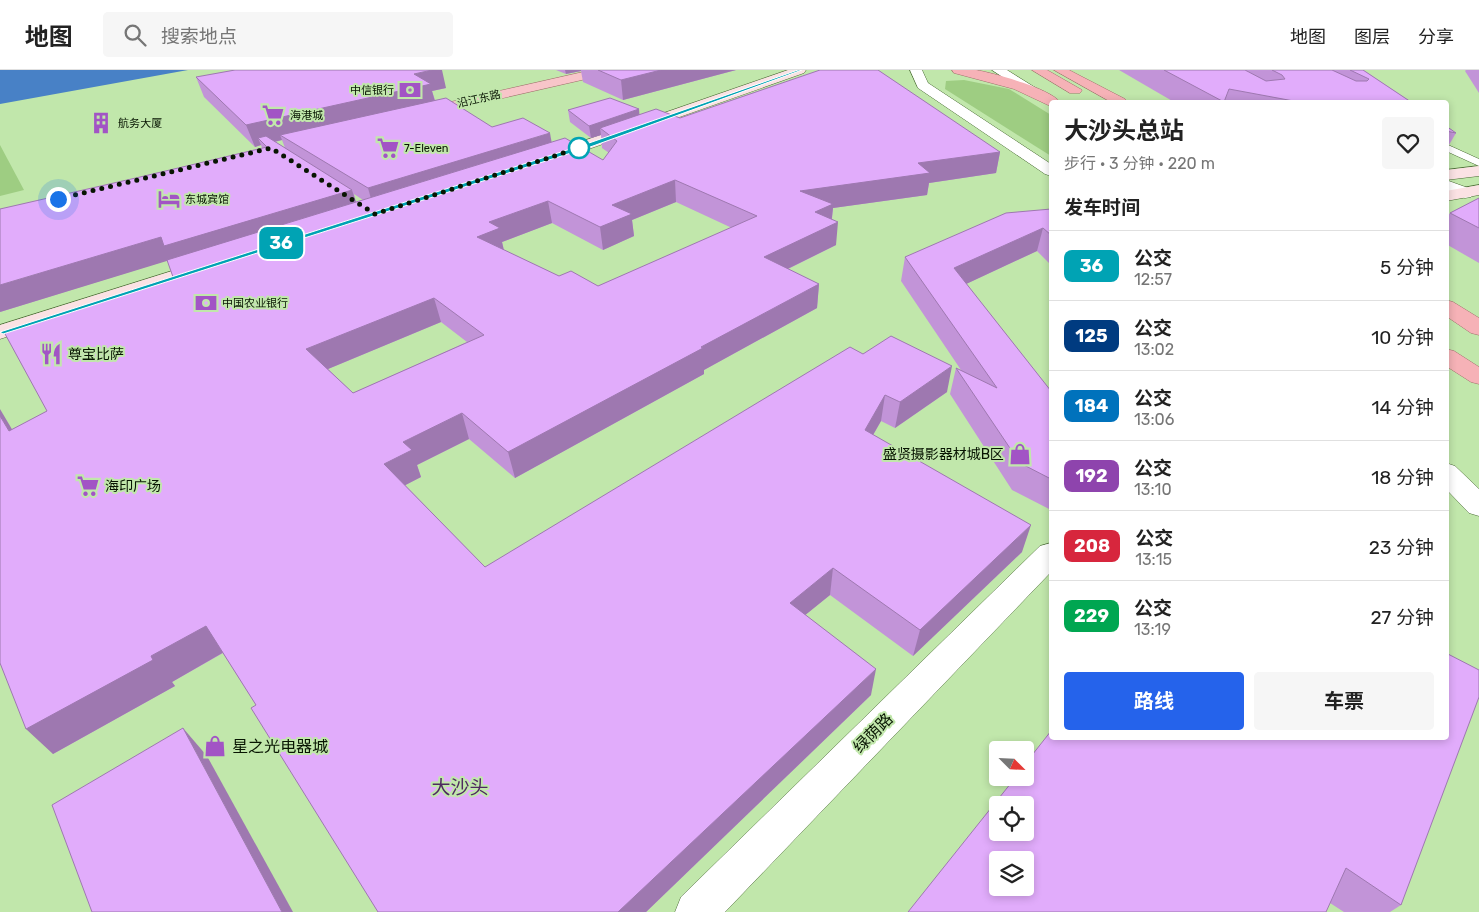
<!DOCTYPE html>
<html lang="zh">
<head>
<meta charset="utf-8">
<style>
  :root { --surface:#fff; --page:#f6f6f6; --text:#222; --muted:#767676; --line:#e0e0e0; --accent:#2563eb }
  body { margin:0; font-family:Rubik,"Noto Sans SC",sans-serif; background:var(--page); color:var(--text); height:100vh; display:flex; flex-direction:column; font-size:19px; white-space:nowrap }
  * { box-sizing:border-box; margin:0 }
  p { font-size:16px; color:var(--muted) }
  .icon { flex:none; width:28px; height:28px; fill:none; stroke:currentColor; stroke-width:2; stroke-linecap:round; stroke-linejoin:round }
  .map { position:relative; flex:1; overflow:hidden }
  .side { position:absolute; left:1049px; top:30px; width:400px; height:640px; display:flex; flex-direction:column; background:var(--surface); border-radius:5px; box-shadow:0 2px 8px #0003 }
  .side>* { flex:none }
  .badge { padding:0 10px; border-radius:8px; font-size:18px; line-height:32px }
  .needle { width:32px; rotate:114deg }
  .controls { position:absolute; left:989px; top:671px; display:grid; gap:10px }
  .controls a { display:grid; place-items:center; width:45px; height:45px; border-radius:5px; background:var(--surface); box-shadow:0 2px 8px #0003; font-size:25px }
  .you { position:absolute; width:25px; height:25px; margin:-12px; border:4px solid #fff; border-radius:50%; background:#1a73e8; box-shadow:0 0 0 8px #1a73e833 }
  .map>.badge { position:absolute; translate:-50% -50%; box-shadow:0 0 0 2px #fff }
  h2 { padding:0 15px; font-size:19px; line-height:45px }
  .round { display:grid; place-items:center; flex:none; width:52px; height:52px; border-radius:5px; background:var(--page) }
  .headline { display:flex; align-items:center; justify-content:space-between; height:85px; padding:0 15px }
  h1 { font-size:24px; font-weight:700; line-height:38px }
  .primary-button { display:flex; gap:10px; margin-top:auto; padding:10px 15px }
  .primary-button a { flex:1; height:58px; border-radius:5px; background:var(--accent); color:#fff; font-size:20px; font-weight:700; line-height:58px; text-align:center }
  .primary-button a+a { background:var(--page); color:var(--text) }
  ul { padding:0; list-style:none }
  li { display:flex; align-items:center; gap:15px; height:70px; padding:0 15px; border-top:1px solid var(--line) }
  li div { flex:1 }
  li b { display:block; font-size:19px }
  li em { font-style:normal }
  li .badge { min-width:55px; font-weight:700; text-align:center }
  header { display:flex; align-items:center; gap:30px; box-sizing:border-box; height:70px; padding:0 25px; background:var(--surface); border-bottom:1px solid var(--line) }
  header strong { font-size:24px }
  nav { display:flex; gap:28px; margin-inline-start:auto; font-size:18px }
  .search { width:350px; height:45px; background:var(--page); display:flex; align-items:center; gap:12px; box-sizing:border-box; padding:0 18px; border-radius:5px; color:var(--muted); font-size:19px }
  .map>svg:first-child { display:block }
  .green { fill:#9ecd82 }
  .water { fill:#4881c6 }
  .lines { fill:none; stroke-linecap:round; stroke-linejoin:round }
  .service-casing { stroke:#496a34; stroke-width:1 }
  .minor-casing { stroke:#496a34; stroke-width:1 }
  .tertiary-casing { stroke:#496a34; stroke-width:1 }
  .secondary-casing { stroke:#496a34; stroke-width:1 }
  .primary-casing { stroke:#a16e6c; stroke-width:1 }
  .trunk-casing { stroke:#a16e6c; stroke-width:1 }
  .service { fill:#fff; fill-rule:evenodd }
  .minor { fill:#fff; fill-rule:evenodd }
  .tertiary { fill:#fff; fill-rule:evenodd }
  .secondary { fill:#fbe2e4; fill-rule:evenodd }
  .primary { fill:#f8c5c9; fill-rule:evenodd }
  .trunk { fill:#f6b2b7; fill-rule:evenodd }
  .wall { fill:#c294d8; fill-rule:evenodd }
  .shaded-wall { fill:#9e78b0 }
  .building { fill:#e1acfb; stroke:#9e78b0; fill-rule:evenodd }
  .line { fill:#00a3b4; stroke:#fff }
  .walk { stroke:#081502; stroke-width:5; stroke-dasharray:0 9 }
  .stop-dot { fill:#fff; stroke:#00a3b4; stroke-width:2.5 }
  .labels { text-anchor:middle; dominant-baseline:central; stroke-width:4; stroke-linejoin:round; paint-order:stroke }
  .far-poi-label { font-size:11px; fill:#081502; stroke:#c1e7ab; text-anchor:start }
  .far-street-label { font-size:11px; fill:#081502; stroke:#c1e7ab }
  .poi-label { font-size:14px; fill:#081502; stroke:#c1e7ab; text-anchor:start }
  .near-street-label { font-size:16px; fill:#081502; stroke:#c1e7ab }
  .near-poi-label { font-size:16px; fill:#081502; stroke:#c1e7ab; text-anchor:start }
  .near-quarter-label { font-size:19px; fill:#4f2960; stroke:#c1e7ab }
</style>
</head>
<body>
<header>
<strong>地图</strong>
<div class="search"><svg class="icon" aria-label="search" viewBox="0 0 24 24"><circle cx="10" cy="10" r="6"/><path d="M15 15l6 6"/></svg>搜索地点</div>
<nav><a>地图</a><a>图层</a><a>分享</a></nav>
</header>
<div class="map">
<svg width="1479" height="842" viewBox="0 0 1479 842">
  <rect width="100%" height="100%" fill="#c1e7ab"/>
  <g class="green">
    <path d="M964 10 1009 19 1051 45V86L945 19 946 11Z"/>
    <path d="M0 75 24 120 0 126Z"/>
  </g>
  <path class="water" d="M0 0H188L0 34Z"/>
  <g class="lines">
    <g class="service-casing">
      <path id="service" d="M1446 74 1479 89V96L1446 81Z"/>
    </g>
    <g class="minor-casing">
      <g id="minor">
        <path d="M910 0H922L928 13 1051 94V106L1045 104 918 18Z"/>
        <path d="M992 0H1007L1039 20 1037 23H1027Z"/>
      </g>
    </g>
    <g class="tertiary-casing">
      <g id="tertiary">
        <path d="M1446 110 1471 119 1473 123 1471 127 1465 128 1446 121Z"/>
        <path d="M1446 393 1455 396 1479 419V446L1469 443 1446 419Z"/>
        <path d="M1051 473V502L725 842H675L681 827 1040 476Z"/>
      </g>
    </g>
    <g class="secondary-casing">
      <g id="secondary">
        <path d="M788 0H806L804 3 552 92H540L538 89 540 86Z"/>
        <path d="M1479 96V106L1446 110V100Z"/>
        <path d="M1479 115V125L1446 131V121Z"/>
        <path d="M207 190 214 192 217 196 214 200 0 269V255Z"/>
      </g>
    </g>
    <g class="primary-casing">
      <path id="primary" d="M592 0H614L608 4 420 47 413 43 420 39Z"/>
    </g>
    <g class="trunk-casing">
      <g id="trunk">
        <path d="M952 0C960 0 968 0 976 0 993 3 1049 18 1060 32H1051V36L1048 35 1014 19 954 3Z"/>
        <path d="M1032 0H1047L1082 20 1080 23H1070Z"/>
        <path d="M1054 0H1069L1125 29 1127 32H1111Z"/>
        <path d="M1446 230 1453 232 1479 248V265L1471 263 1446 246Z"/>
        <path d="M1446 279 1454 281 1479 297V314L1471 312 1446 296Z"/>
      </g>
    </g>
    <use href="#service" class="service"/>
    <use href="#minor" class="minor"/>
    <use href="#tertiary" class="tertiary"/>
    <use href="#secondary" class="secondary"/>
    <use href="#primary" class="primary"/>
    <use href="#trunk" class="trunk"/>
  </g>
  <g class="wall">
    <path d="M556 0H736L623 30 583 12 581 1 566 4Z"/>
    <path d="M1119 0H1363L1411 32H1174Z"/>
    <path d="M1466 0H1479V23L1465 1Z"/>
    <path d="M196 7 446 18 432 21 435 30 492 57 551 72 603 90 609 83 602 78 601 65 591 68 570 52 568 40 639 39V44L680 48 1000 82 996 103 929 113 927 125 833 138 832 149 836 175 788 199 819 214 817 238 704 300V304L515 408 469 369 417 395 421 407 405 415 485 497 863 284 947 322 895 358 881 351 873 365 1022 482 913 586 830 525 805 545 871 625 646 842H378L256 635 223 583 172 612 175 616 53 684 12 360 47 341 173 207 168 190 0 242 140 107 262 78 261 75 255 77 204 27ZM282 70 285 78 275 72ZM354 124 363 130 356 132ZM676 132 732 158 598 216 559 206 504 180 502 172 552 153 603 180 634 166 632 150ZM441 252 467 272 353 323 328 299Z"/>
    <path d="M1446 56 1456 63 1446 80Z"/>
    <path d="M1479 128V193L1446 174V149L1450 143Z"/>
    <path d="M1051 139V195L1037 181 966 214 1051 321V440L1012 420 950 324 956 298 961 300 901 211 905 187Z"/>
    <path d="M1446 668 1401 835 1390 842H1344L1330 833 908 842Z"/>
  </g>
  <g class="shaded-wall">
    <path d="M432 0H442L446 18 432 21 436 35 280 65 282 70 264 74 258 68 261 75 255 77 246 55 414 4Z"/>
    <path d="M565 0H581V1L566 4Z"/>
    <path d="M661 0H736L623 30 621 10Z"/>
    <path d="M639 39 640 51 600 58 601 65 591 68 589 56Z"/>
    <path d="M550 63 553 80 373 136 368 118Z"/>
    <path d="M1000 82 996 103 929 113 927 125 833 138 831 155 838 152 836 175 763 211 764 187 800 121 918 93Z"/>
    <path d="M675 110 676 132 632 150 634 166 603 180 600 157 612 135Z"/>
    <path d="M352 120 359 141 170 190 0 242V215L161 167Z"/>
    <path d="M548 131 552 153 502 172 504 181 477 167 489 152Z"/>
    <path d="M1043 158 1037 181 949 222 954 198Z"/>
    <path d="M819 214 817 238 704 300V304L515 408 508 382 701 277Z"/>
    <path d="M434 228 441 252 316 304 306 279Z"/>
    <path d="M952 296 947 322 895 358 900 332Z"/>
    <path d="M885 325 881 351 861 386 865 360Z"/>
    <path d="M0 339 29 388 9 361 0 346Z"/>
    <path d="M462 343 469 369 417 395 421 407 394 421 384 394 403 372Z"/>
    <path d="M1031 455 1022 482 913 586 920 560Z"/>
    <path d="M833 498 830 525 788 559 790 533Z"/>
    <path d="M206 556 224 582 172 612 175 616 53 684 26 659 151 586Z"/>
    <path d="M876 599 871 625 646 842H618Z"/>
    <path d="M183 658 207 686 293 842H282Z"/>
  </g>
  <g class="building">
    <path d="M235 0H432L414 4 431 14 246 55 196 7Z"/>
    <path d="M598 0H661L621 10Z"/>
    <path d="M820 0H878L1000 82 918 93 930 103 800 121 833 134 815 142 838 152 764 187 819 214 701 277 703 278 508 382 462 343 403 372 412 380 384 394 485 497 850 277 863 284 891 266 952 296 900 332 885 325 865 360 1031 455 920 560 833 498 790 533 876 599 618 842H378L251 638 256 635 206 556 151 586 153 590 26 659 0 593V346L9 361 47 341 4 262 173 207 167 190 565 68 603 90 617 71 600 58 656 39 680 48ZM675 110 757 146 598 216 571 201 559 206 477 167 500 158 489 152 548 131 600 157 632 144 612 135ZM434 228 484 265 353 323 306 279Z"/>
    <path d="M1164 0H1245L1266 11 1285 9 1282 5 1272 0H1332L1356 11H1367L1369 9 1350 0H1363L1411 32H1299L1229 19 1224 32Z"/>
    <path d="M446 28 492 57 523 48 550 63 368 118 280 65Z"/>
    <path d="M610 28 639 39 589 56 568 40Z"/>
    <path d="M1446 56 1456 63 1446 61Z"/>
    <path d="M266 66 352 120 164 176 161 167 0 215V139L140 107 267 77 258 68Z"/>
    <path d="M1479 128V158L1450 143Z"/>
    <path d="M1051 139V165L1043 158 954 198 1051 321V409L1020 393 956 298 997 318 905 187 1006 143Z"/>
    <path d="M1446 583 1479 600V627L1401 835 1346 798 1326 842H908L1015 708H1025V694L1051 661V668H1446ZM998 735H1025V762H998ZM998 790H1025V818H998Z"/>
    <path d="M183 658 282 842H92L52 735Z"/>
  </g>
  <path class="line" d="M798 0H802L593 76 3 264 0 262 589 73Z"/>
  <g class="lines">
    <path class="walk" d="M58 129 271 78 375 144 579 78"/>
  </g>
  <defs>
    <g id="bank-bare" transform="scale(1.725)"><path d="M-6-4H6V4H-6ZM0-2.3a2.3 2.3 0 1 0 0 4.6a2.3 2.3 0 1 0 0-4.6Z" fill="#a254c5" stroke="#c1e7ab" stroke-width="2.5" paint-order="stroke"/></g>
    <g id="supermarket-bare" transform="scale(1.725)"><path d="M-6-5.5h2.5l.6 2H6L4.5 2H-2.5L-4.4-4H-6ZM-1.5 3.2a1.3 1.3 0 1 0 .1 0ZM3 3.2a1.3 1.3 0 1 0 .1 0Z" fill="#a254c5" stroke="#c1e7ab" stroke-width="2.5" paint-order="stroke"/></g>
    <g id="building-bare" transform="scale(1.725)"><path d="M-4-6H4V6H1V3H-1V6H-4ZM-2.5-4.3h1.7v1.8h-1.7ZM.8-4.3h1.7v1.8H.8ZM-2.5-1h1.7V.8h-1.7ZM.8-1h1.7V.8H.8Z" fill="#a254c5" stroke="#c1e7ab" stroke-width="2.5" paint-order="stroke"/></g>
    <g id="hotel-bare" transform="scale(1.725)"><path d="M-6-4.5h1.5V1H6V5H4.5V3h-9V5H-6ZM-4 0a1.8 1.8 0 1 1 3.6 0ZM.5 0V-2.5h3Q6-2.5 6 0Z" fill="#a254c5" stroke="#c1e7ab" stroke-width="2.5" paint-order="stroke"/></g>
    <g id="restaurant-bare" transform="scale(1.725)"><path d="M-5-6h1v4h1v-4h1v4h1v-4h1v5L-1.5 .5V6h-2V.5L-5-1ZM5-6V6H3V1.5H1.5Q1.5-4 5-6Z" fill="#a254c5" stroke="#c1e7ab" stroke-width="2.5" paint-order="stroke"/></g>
    <g id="shop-bare" transform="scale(1.725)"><path d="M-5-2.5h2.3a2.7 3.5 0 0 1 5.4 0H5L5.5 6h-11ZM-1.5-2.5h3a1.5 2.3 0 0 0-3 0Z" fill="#a254c5" stroke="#c1e7ab" stroke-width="2.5" paint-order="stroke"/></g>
  </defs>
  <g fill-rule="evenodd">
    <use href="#bank-bare" x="410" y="20"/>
    <use href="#supermarket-bare" x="273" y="45"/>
    <use href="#building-bare" x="101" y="53"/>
    <use href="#supermarket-bare" x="388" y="78"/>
    <use href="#hotel-bare" x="169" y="129"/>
    <use href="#bank-bare" x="206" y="233"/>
    <use href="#restaurant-bare" x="51" y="284"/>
    <use href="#shop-bare" x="1020" y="384"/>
    <use href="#supermarket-bare" x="88" y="416"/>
    <use href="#shop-bare" x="215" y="676"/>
  </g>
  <circle class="stop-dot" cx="579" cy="78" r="10"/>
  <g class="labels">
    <g class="far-poi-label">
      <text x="394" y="20" text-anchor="end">中信银行</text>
      <text x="290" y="45">海港城</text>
      <text x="118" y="53">航务大厦</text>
      <text x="404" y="78">7-Eleven</text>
      <text x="185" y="129">东城宾馆</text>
      <text x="222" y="233">中国农业银行</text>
    </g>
    <g class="far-street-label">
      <text transform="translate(479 29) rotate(-13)">沿江东路</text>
    </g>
    <g class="poi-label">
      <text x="68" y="284">尊宝比萨</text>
      <text x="1004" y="384" text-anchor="end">盛贤摄影器材城B区</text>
      <text x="105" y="416">海印广场</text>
    </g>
    <g class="near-street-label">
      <text transform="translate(873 663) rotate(-45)">绿荫路</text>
    </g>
    <g class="near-poi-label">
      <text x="232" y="676">星之光电器城</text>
    </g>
    <g class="near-quarter-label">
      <text x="460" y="717">大沙头</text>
    </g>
  </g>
</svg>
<div class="controls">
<a><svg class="needle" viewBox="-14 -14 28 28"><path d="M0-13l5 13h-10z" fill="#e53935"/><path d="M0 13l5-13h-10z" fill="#767676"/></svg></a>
<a><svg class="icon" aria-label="locate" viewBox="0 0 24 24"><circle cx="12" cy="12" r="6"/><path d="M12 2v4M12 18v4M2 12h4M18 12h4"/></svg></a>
<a><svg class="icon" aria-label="layers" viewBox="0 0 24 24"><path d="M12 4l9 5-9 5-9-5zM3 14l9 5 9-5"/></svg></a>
</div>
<div class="you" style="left:58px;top:129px"></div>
<b class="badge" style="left:281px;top:173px;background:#00a3b4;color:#fff">36</b>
<section class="side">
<div class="headline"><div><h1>大沙头总站</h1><p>步行 · 3 分钟 · 220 m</p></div><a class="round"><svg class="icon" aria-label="heart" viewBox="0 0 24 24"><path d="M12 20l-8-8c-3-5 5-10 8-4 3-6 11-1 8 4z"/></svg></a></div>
<h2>发车时间</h2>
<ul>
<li><span class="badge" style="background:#00a3b4;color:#fff">36</span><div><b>公交</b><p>12:57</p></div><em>5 分钟</em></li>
<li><span class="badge" style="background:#003b80;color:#fff">125</span><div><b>公交</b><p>13:02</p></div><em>10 分钟</em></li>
<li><span class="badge" style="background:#0072bc;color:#fff">184</span><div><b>公交</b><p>13:06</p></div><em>14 分钟</em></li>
<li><span class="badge" style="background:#8e44ad;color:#fff">192</span><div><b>公交</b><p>13:10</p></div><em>18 分钟</em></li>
<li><span class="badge" style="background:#d7263d;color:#fff">208</span><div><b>公交</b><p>13:15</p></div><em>23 分钟</em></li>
<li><span class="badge" style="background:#00a651;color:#fff">229</span><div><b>公交</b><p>13:19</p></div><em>27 分钟</em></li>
</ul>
<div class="primary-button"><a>路线</a><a>车票</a></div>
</section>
</div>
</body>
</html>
